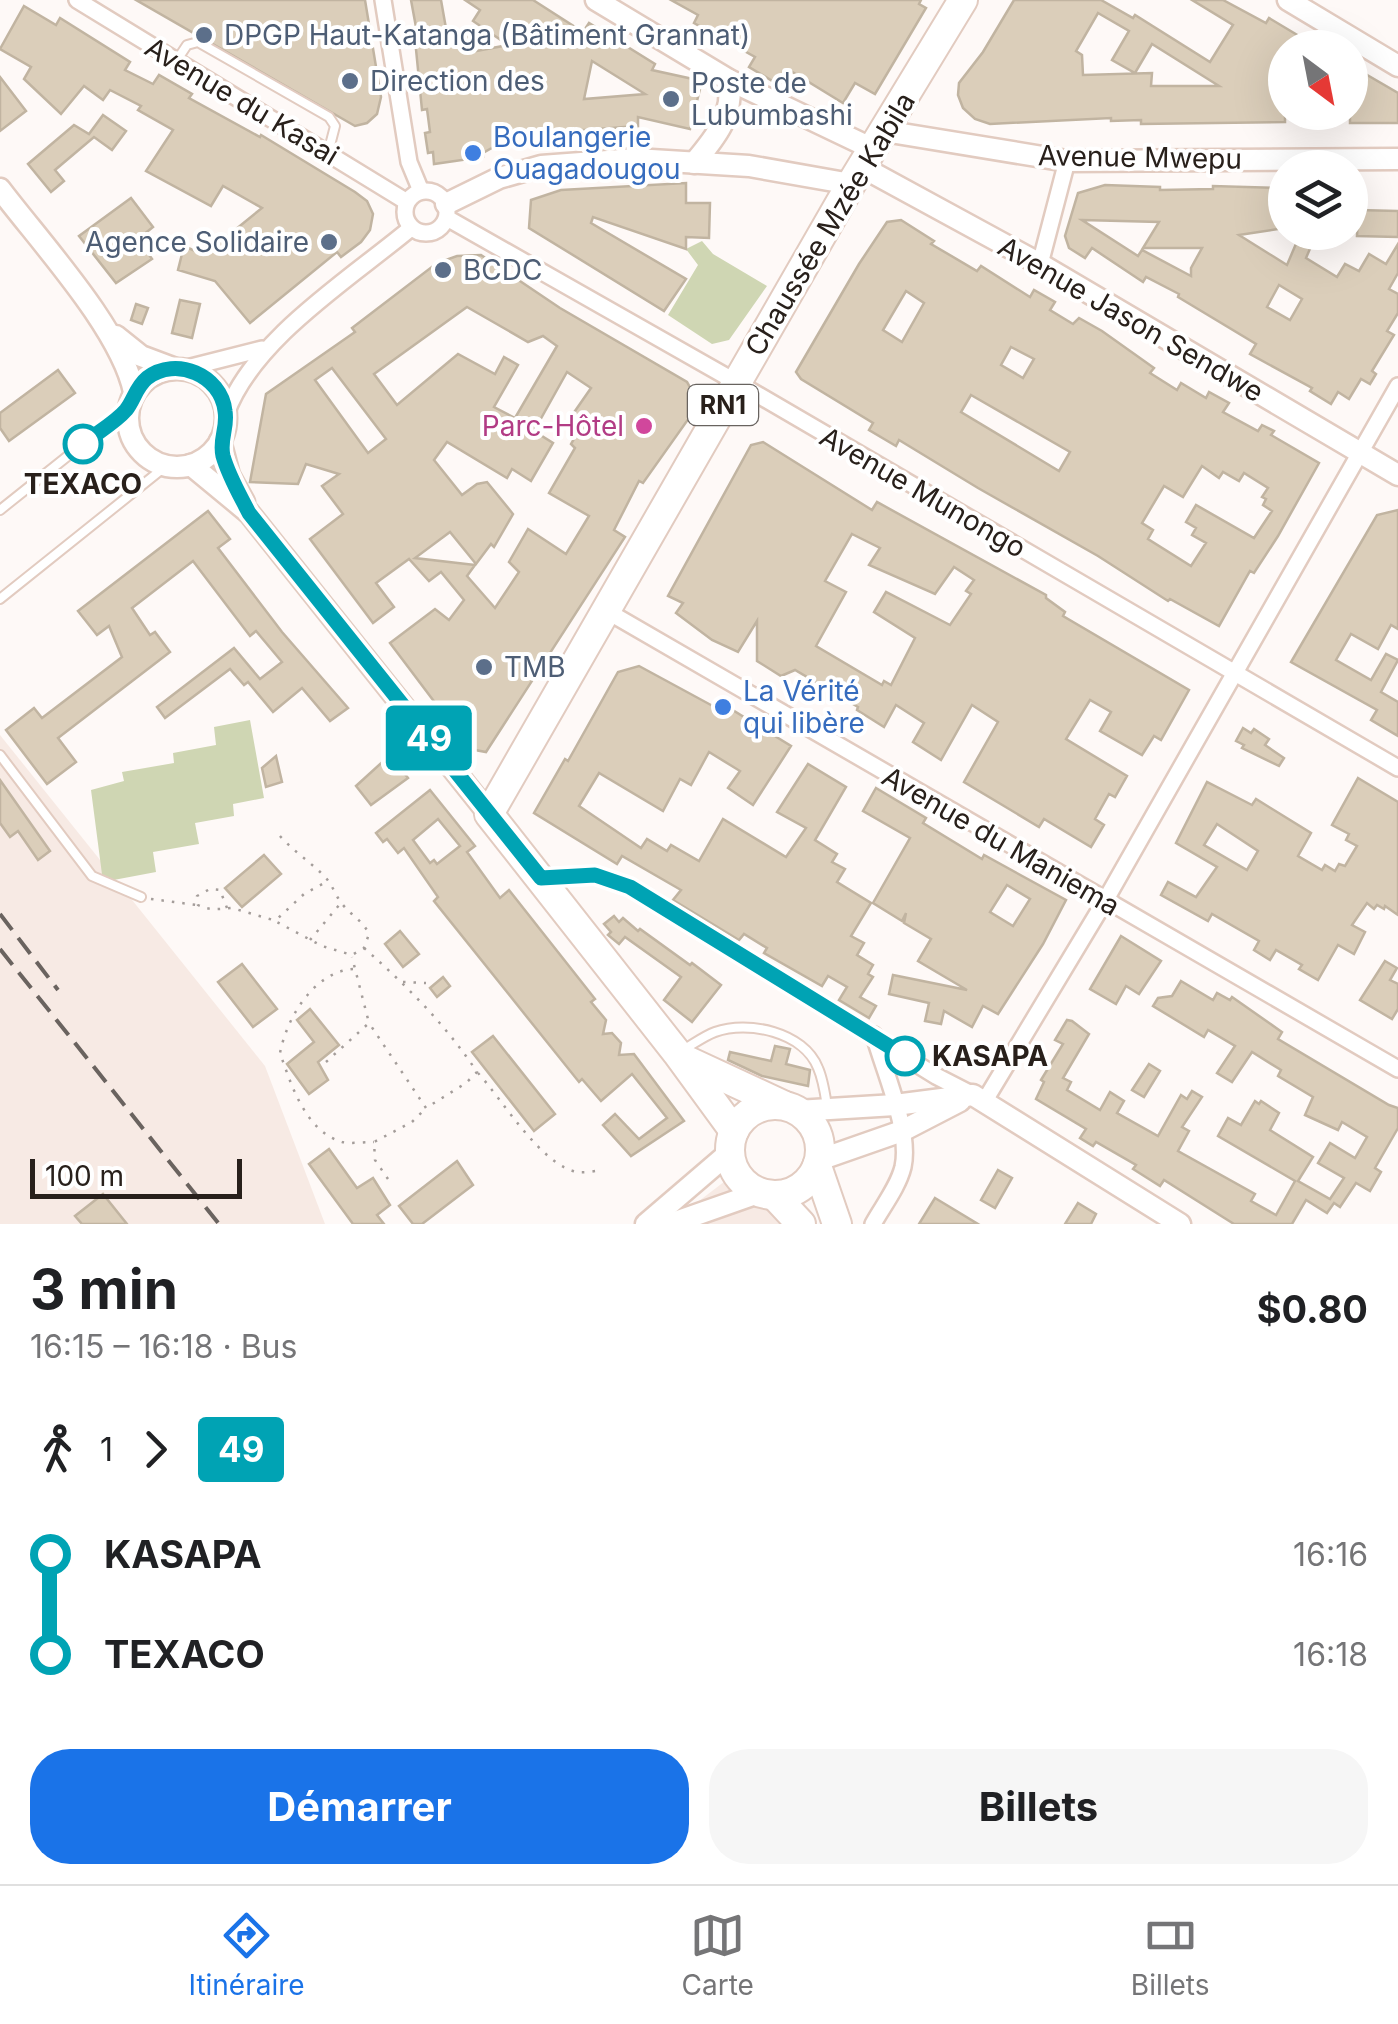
<!DOCTYPE html>
<html lang="fr">
<head>
<meta charset="utf-8">
<style>
  :root { --surface:#fff; --page:#f6f6f6; --text:#202124; --muted:#757577; --line:#e0e0e0; --accent:#1a73e8 }
  body { margin:0; font-family:Inter,sans-serif; background:var(--page); color:var(--text); height:100vh; display:flex; flex-direction:column; font-size:38px; white-space:nowrap }
  * { box-sizing:border-box; margin:0 }
  p { font-size:32px; color:var(--muted) }
  .icon { flex:none; width:55px; height:55px; fill:none; stroke:currentColor; stroke-width:2; stroke-linecap:round; stroke-linejoin:round }
  .map { position:relative; height:1224px; overflow:hidden }
  .details { display:flex; flex-direction:column; background:var(--surface); flex:1 }
  .details>* { flex:none }
  .badge { padding:0 20px; border-radius:8px; font-size:35px; line-height:65px }
  .needle { width:65px; rotate:148deg }
  .controls { position:absolute; left:1268px; top:30px; display:grid; gap:20px }
  .controls a { display:grid; place-items:center; width:100px; height:100px; border-radius:50%; background:var(--surface); box-shadow:0 10px 40px #0002; font-size:50px }
  .scale { position:absolute; left:30px; bottom:25px; width:212px; box-sizing:border-box; padding-left:10px; border:5px solid #28201b; border-top:0; font-size:28px; line-height:35px; white-space:nowrap; color:#28201b; -webkit-text-stroke:8px #fff; paint-order:stroke }
  .map>.badge { position:absolute; translate:-50% -50%; box-shadow:0 0 0 5px #fff }
  .legs { display:flex; align-items:center; gap:15px; height:110px; padding:0 30px; font-size:32px }
  .legs p { margin-inline-start:auto }
  .summary { display:flex; align-items:center; justify-content:space-between; height:170px; padding:0 30px }
  h1 { font-size:55px; font-weight:700; line-height:75px }
  .cta { display:flex; gap:20px; margin-top:auto; padding:20px 30px }
  .cta a { flex:1; height:115px; border-radius:40px; background:var(--accent); color:#fff; font-size:40px; font-weight:700; line-height:115px; text-align:center }
  .cta a+a { background:var(--page); color:var(--text) }
  ul { padding:0 30px; list-style:none }
  li { display:flex; align-items:center; gap:35px; height:100px; font-size:38px }
  li i { display:grid; place-items:center; width:15px; height:100%; margin:0 12px; background:currentColor }
  li i::after { content:''; width:25px; height:25px; margin:-12px; border:8px solid; border-radius:50%; background:var(--surface) }
  li p { margin-inline-start:auto }
  li:first-child i { background:linear-gradient(#0000 50%,currentColor 0) }
  li:last-child i { background:linear-gradient(currentColor 50%,#0000 0) }
  .dock { display:flex; justify-content:space-around; align-items:center; height:140px; border-top:2px solid var(--line); background:var(--surface); font-size:28px; color:var(--muted) }
  .dock a { display:grid; justify-items:center; gap:5px }
  .dock .active { color:var(--accent) }
  .map>svg:first-child { display:block }
  .built { fill:#f7eae4 }
  .green { fill:#cfd6b3 }
  .building { fill:#dbceba; stroke:#c1b4a1; stroke-width:2.5; fill-rule:evenodd }
  .lines { fill:none; stroke-linecap:round; stroke-linejoin:round }
  .lane-casing { stroke:#e2cbc0; stroke-width:12 }
  .street-casing { stroke:#e2cbc0; stroke-width:20 }
  .secondary-casing { stroke:#e2cbc0; stroke-width:25 }
  .highway-casing { stroke:#e2cbc0; stroke-width:32 }
  .path { stroke:#a49d9a; stroke-width:2.5; stroke-dasharray:2.5 8; stroke-linecap:butt }
  .lane { stroke:#fff; stroke-width:8 }
  .street { stroke:#fff; stroke-width:15 }
  .secondary { stroke:#fff; stroke-width:20 }
  .highway { stroke:#fff; stroke-width:28 }
  .rail { stroke:#6a635f; stroke-width:4; stroke-dasharray:20 10; stroke-linecap:butt }
  .line-1-casing { stroke:#fff; stroke-width:22 }
  .line-1 { stroke:#00a3b4; stroke-width:15 }
  .service-dot { fill:#5c6f8a; stroke:#fff; stroke-width:4 }
  .shop-dot { fill:#3f7fe0; stroke:#fff; stroke-width:4 }
  .hotel-dot { fill:#d1479c; stroke:#fff; stroke-width:4 }
  .stop-1-dot { fill:#fff; stroke:#00a3b4; stroke-width:5 }
  .labels { text-anchor:middle; dominant-baseline:central; stroke-width:8; stroke-linejoin:round; paint-order:stroke }
  .shield { fill:#fff; stroke:#68635f; stroke-width:2.5 }
  .shield-label { font-size:25px; font-weight:bold; fill:#28201b }
  .service-label { font-size:28px; fill:#4e5e75; stroke:#fff; text-anchor:start }
  .street-label { font-size:28px; fill:#28201b; stroke:#fff }
  .shop-label { font-size:28px; fill:#366cbe; stroke:#fff; text-anchor:start }
  .hotel-label { font-size:28px; fill:#b23c85; stroke:#fff; text-anchor:end }
  .stop-label { font-size:28px; font-weight:bold; fill:#28201b; stroke:#fff }
</style>
</head>
<body>
<div class="map">
<svg width="1398" height="1224" viewBox="0 0 1398 1224">
  <rect width="100%" height="100%" fill="#fef9f7"/>
  <g class="built">
    <path d="M0 735 265 1066 325 1224H0Z"/>
    <path d="M746 1165 791 1224H669Z"/>
  </g>
  <g class="green">
    <path d="M702 241 713 254 767 286 729 340 712 344 668 315 698 265 686 249Z"/>
    <path d="M250 720 264 798 233 804 234 816 195 823 199 844 153 852 156 872 103 882 91 790 124 781 122 772 174 763 173 753 216 745 214 727Z"/>
  </g>
  <g class="building">
    <path d="M136 0H365L381 97 377 114 367 123 355 126Z"/>
    <path d="M411 0H441L447 34 468 32 471 52 508 45 473 21 480 10 465 0H533L583 32 589 23 655 64 652 70 702 81 690 129 638 117V126L571 131 523 143 520 132 483 153V157L434 164 433 152 428 153 425 133 430 132 427 109 422 110 415 39 418 38ZM592 61 645 94 584 99Z"/>
    <path d="M671 0H921L919 4 926 8 875 94 855 83 843 103 789 70 779 85 749 67 755 57 694 23 698 15Z"/>
    <path d="M1014 0H1101L1133 18 1135 15 1210 62 1233 25 1192 0H1223L1266 23 1269 18 1319 48H1285V122L1141 124V120L1111 121V118L990 124 975 119 963 108 958 95 959 83 983 52ZM1098 13 1129 31 1112 60 1135 73 1152 44 1219 86H1151L1152 73 1083 75 1082 55 1076 51Z"/>
    <path d="M24 6 56 25 60 18 130 62 125 70 153 84 159 75 192 94 189 98 260 137 261 135 355 192 367 201 373 214 370 230 361 242 341 257 337 252 250 323 215 281 178 270 184 246 204 255 262 208 223 186 211 206 146 171 173 130 138 110 141 106 110 90 103 100 84 86 61 114 24 79 31 67 0 49Z"/>
    <path d="M1350 65 1398 93V123H1350Z"/>
    <path d="M0 77 26 111 0 131Z"/>
    <path d="M103 115 126 131 112 150 94 137 55 170 64 181 51 192 28 164 74 125 89 134Z"/>
    <path d="M686 183V203H710L709 238 686 237V249L593 217 591 223 686 279 664 311 529 228 531 200 561 190Z"/>
    <path d="M1105 185 1160 187V190L1213 189V186L1285 188V228L1239 235 1287 265 1298 239 1312 244 1306 258 1337 277 1345 264 1359 271 1369 254 1386 264 1398 244V273L1389 289 1398 294V313L1387 331 1394 335 1372 371 1376 374 1370 384 1361 379 1349 399 1338 392 1331 404 1310 391 1312 388 1250 354 1256 344 1178 297 1179 294 1146 277 1143 282 1092 248 1085 258 1069 248 1065 236 1078 193ZM1082 220 1159 222 1143 248H1202L1191 268V276L1142 250 1138 256ZM1279 285 1302 299 1290 320 1267 307Z"/>
    <path d="M131 198 153 227 138 239 152 259 116 283 79 236Z"/>
    <path d="M1358 210 1398 211V237L1357 236Z"/>
    <path d="M901 220 934 241 931 244 977 271 981 266 1030 297 1034 290 1055 302 1050 310 1073 324 1079 318 1102 331 1154 368 1150 373 1177 390 1181 383 1206 398 1209 392 1229 403 1223 412 1258 431 1262 425 1274 431 1271 435 1319 463 1278 536 1254 573 1250 571 1219 626 1170 599 1168 601 1098 556 978 488 899 440 896 446 869 430 873 423 801 379 796 372 859 264 887 222ZM906 291 924 303 902 342 883 330ZM1011 347 1034 359 1023 378 1001 365ZM971 395 1070 452 1059 471 961 412ZM1202 466 1219 478 1223 472 1239 481 1244 473 1268 488 1262 497 1266 499 1263 505 1272 511 1254 538 1196 505 1186 522 1196 528 1192 535 1206 543 1191 566 1148 539 1153 530 1142 523 1164 486 1183 497Z"/>
    <path d="M481 255 560 308 687 382 699 404 643 483 639 481 614 530 625 537 486 752 470 749 390 643 435 609 449 620 464 600 441 572 429 581 409 559 376 583 394 607 373 623 310 539 343 514 322 486 339 474 306 464 298 484 250 482 266 394 355 332 352 328 437 263 457 256ZM467 307 528 342 543 336 557 346 515 418 494 407 518 365 504 357 495 374 458 354 397 405 374 374ZM332 368 386 439 368 453 315 380ZM567 372 591 388 566 424 578 432 571 444 575 448 549 493 589 516 566 554 528 529 509 562 519 572 495 608 467 576 475 565 415 558 450 532 476 564 491 544 494 547 513 514 487 482 477 484 462 495 434 460 447 442 507 478 512 469 531 481 553 443 534 431Z"/>
    <path d="M180 300 200 304 192 338 172 333Z"/>
    <path d="M136 304 148 308 142 324 131 320Z"/>
    <path d="M58 370 75 393 9 441 0 428V413Z"/>
    <path d="M763 442 872 510 877 502 1046 595V598L1065 612 1063 616 1189 690 1161 740 1154 736 1142 755 1100 731 1111 712 1090 700 1066 739 1127 776 1115 797 1109 794 1095 819 1104 825 1091 847 1044 819 1039 827 964 782 998 722 972 705 941 760 913 742 924 723 896 705 884 727 857 710 858 707 795 670 781 676 757 661V621L738 652 712 640 676 613 683 603 668 596 751 445ZM852 534 880 548 869 565 935 594 954 567 974 580 966 591 971 594 950 625 886 592 874 612 915 638 891 685 884 681 882 685 816 646 846 592 825 581Z"/>
    <path d="M1398 510V629L1391 625 1378 649 1351 634 1336 660 1371 680 1386 654 1398 660 1381 692 1398 702V736L1371 720 1377 710 1291 662 1377 515Z"/>
    <path d="M208 511 230 539 218 548 282 632 348 708 330 721 302 688 273 712 248 682 244 685 230 669 165 718 157 707 234 648 260 679 282 662 256 631 250 636 193 561 132 608 150 635 155 632 170 652 58 738 76 762 47 784 6 730 34 708 42 718 122 657 109 626 97 635 78 611Z"/>
    <path d="M639 666 722 711 726 706 791 746 753 805 728 788 740 771 709 752 691 785 680 779 663 811 599 773 579 806 641 848 647 839 667 851 671 845 699 861 723 819 786 857 806 828 777 812 808 764 846 787 815 840 837 854 832 862 845 869 837 882 871 903 851 936 864 943 857 955 873 965 868 974 873 977 860 997 876 1006 869 1018 839 1000 847 987 828 976 822 986 764 953 767 948 744 934 739 940 673 900 681 890 622 856 617 864 534 813 565 759 568 761 618 672Z"/>
    <path d="M1243 728 1251 733 1254 729 1269 739 1265 745 1284 758 1279 766 1242 748 1244 745 1236 741Z"/>
    <path d="M390 755 408 778 371 805 356 786Z"/>
    <path d="M276 756 282 782 266 787 262 768Z"/>
    <path d="M1358 778 1398 802V915L1385 906 1384 909 1377 905 1374 909 1367 903 1352 925 1365 932 1354 954 1338 945 1318 980 1299 969 1302 965 1276 950 1270 960 1254 950 1259 941 1212 914 1208 921 1161 895 1168 882 1196 897 1217 867 1176 843 1207 782 1252 805 1256 799 1311 833 1298 856 1322 870 1325 865 1335 871 1339 864 1345 866 1357 846 1346 840 1349 834 1332 825ZM1217 824 1258 851 1247 870 1204 845Z"/>
    <path d="M0 780 50 851 38 860 18 831 10 837 0 823Z"/>
    <path d="M876 788 926 818 923 823 982 859 984 855 1066 900 1043 944 998 1014 983 1006 972 1027 944 1011 941 1024 925 1021 929 1003 889 994 893 975 967 990 918 961 931 939 904 923 906 913 902 921 873 903 910 838 863 811ZM1007 885 1030 899 1013 926 990 912Z"/>
    <path d="M430 790 475 846 467 852 500 898 509 890 595 999 591 1002 606 1020 603 1034 612 1033 621 1043 619 1055 634 1054 684 1121 631 1156 603 1125 615 1114 639 1139 667 1118 632 1074 601 1101 582 1079 579 1082 434 901 438 897 404 848 398 853 387 839 383 842 376 833ZM438 819 460 846 437 864 434 860 430 863 413 840Z"/>
    <path d="M264 855 281 874 242 907 225 888Z"/>
    <path d="M614 916 619 922 623 918 638 931 640 929 690 965 692 963 721 985 692 1022 664 1000 681 977 625 937 619 944 608 935 611 932 604 924Z"/>
    <path d="M400 931 419 954 403 967 385 944Z"/>
    <path d="M1121 936 1161 961 1139 994 1126 986 1116 1004 1090 989Z"/>
    <path d="M1385 961 1397 968 1390 980 1398 984V1009L1392 1019 1360 1000Z"/>
    <path d="M242 964 277 1009 253 1027 218 982Z"/>
    <path d="M443 977 450 986 437 997 430 988Z"/>
    <path d="M1181 981 1213 1000 1217 993 1230 1000 1232 997 1282 1032 1278 1039 1389 1105 1398 1108V1128L1375 1168 1381 1172 1370 1191 1356 1183 1340 1207 1334 1203 1327 1213 1306 1200 1292 1224H1234L1164 1180 1160 1186 1133 1169 1136 1165 1096 1142 1093 1146 1080 1138 1086 1129 1036 1099 1044 1082 1041 1080 1063 1044 1055 1040 1067 1020 1072 1021 1089 1034 1063 1078 1071 1082 1067 1090 1100 1110 1110 1092 1124 1101 1117 1113 1158 1136 1181 1095 1187 1099 1192 1091 1202 1097 1182 1127 1189 1131 1178 1151 1255 1194 1251 1201 1276 1215 1295 1181 1218 1136 1228 1118 1241 1125 1255 1101 1259 1104 1261 1101 1279 1113 1270 1130 1313 1157 1298 1181 1330 1199 1344 1178 1318 1163 1330 1143 1355 1158 1367 1137 1342 1122 1338 1130 1305 1115 1313 1097 1278 1076 1281 1070 1252 1052 1232 1082 1217 1073 1235 1046 1208 1030 1204 1037 1153 1006 1158 998 1172 996Z"/>
    <path d="M310 1009 339 1045 318 1062 328 1080 309 1094 287 1064 314 1042 297 1020Z"/>
    <path d="M493 1036 555 1114 534 1131 472 1052Z"/>
    <path d="M775 1046 790 1049 786 1064 810 1070 808 1086 762 1076 728 1060 730 1052 771 1061Z"/>
    <path d="M1149 1064 1160 1071 1144 1097 1132 1090Z"/>
    <path d="M329 1149 357 1188 373 1178 390 1205 377 1215 384 1224H353L309 1164Z"/>
    <path d="M457 1161 473 1185 422 1224H413L399 1206Z"/>
    <path d="M998 1170 1012 1178 995 1208 981 1200Z"/>
    <path d="M103 1194 127 1224H82L75 1216Z"/>
    <path d="M935 1198 978 1224H919Z"/>
    <path d="M1078 1203 1096 1214 1091 1224H1065Z"/>
  </g>
  <g class="lines">
    <g class="lane-casing">
      <g id="lane">
        <path d="M177 60 187 45 198 42 329 117 335 126 328 153"/>
        <path d="M0 510 128 408"/>
        <path d="M0 599 166 466"/>
        <path d="M0 755 92 876 141 897"/>
        <path d="M681 1051C692 1045 704 1036 715 1032 748 1020 804 1032 818 1068 823 1079 825 1093 827 1106"/>
      </g>
    </g>
    <g class="street-casing">
      <g id="street">
        <path d="M77 0 407 202"/>
        <path d="M383 0 409 162 421 191"/>
        <circle cx="426" cy="212" r="21"/>
        <path d="M447 218 736 382 1398 768"/>
        <path d="M1040 264 1067 161"/>
        <path d="M183 369 262 349"/>
        <path d="M226 414C253 339 350 279 411 228"/>
        <path d="M605 610 1398 1069"/>
        <path d="M541 878 595 875 630 887 936 1076 973 1095"/>
        <path d="M984 1102 1105 901 1398 386"/>
        <path d="M873 1224C883 1206 898 1187 903 1167 911 1131 884 1071 874 1035"/>
      </g>
    </g>
    <g class="secondary-casing">
      <g id="secondary">
        <path d="M596 0 729 80 873 149"/>
        <path d="M1288 0 1398 66"/>
        <path d="M884 131 1067 161 1398 159"/>
        <path d="M694 163C716 137 734 115 729 80"/>
        <path d="M862 167 1040 264 1398 475"/>
        <path d="M0 189C40 242 121 329 134 392"/>
        <path d="M446 204 499 178 541 166 635 159 749 166 851 184"/>
        <path d="M116 336 141 356 173 368"/>
        <circle cx="177" cy="418" r="49"/>
        <path d="M220 441 229 475 244 502"/>
        <path d="M191 465 249 513 489 814"/>
        <path d="M797 1111 895 1105 973 1095 1180 1224"/>
        <path d="M819 1160 902 1131 960 1101"/>
        <path d="M646 1224 730 1152"/>
        <path d="M670 1224 761 1192"/>
      </g>
    </g>
    <g class="highway-casing">
      <g id="highway">
        <path d="M686 1060 783 1105"/>
        <circle cx="775" cy="1150" r="45"/>
        <path d="M734 1131 677 1053 489 814 851 184 963 0"/>
        <path d="M817 1166 837 1224"/>
        <path d="M774 1195 801 1224"/>
      </g>
    </g>
    <g class="path">
      <path d="M280 836C294 852 311 862 326 878 333 886 336 897 343 905 352 916 363 921 369 934L364 948 352 955 322 946 275 921 304 894 328 881"/>
      <path d="M151 899 197 905"/>
      <path d="M227 908 220 890 210 889 197 896 198 905C210 911 219 909 232 908L273 920"/>
      <path d="M310 940 340 904"/>
      <path d="M364 948C406 985 446 1025 477 1072L466 1083 426 1108 369 1023"/>
      <path d="M353 969C314 972 287 1017 280 1053 291 1084 305 1131 342 1142 351 1144 364 1142 374 1142"/>
      <path d="M403 982 426 983"/>
      <path d="M326 1062 369 1023 352 957"/>
      <path d="M478 1073C502 1099 542 1167 578 1172 585 1173 595 1171 602 1170"/>
      <path d="M388 1179 375 1160 374 1142 412 1122 425 1109"/>
    </g>
    <use href="#lane" class="lane"/>
    <use href="#street" class="street"/>
    <use href="#secondary" class="secondary"/>
    <use href="#highway" class="highway"/>
    <g class="rail">
      <path d="M0 914 58 990"/>
      <path d="M0 949 219 1224"/>
    </g>
  </g>
  <g class="lines">
    <g class="line-1-casing">
      <path id="line-1" d="M83 444C96 433 115 423 126 410 134 400 136 387 147 378 176 356 221 375 225 411 228 428 219 439 223 456 229 477 240 495 249 513L541 878 595 875 630 887 905 1056"/>
    </g>
    <use href="#line-1" class="line-1"/>
  </g>
  <g class="service-dot">
    <circle cx="204" cy="35" r="10"/>
    <circle cx="350" cy="81" r="10"/>
    <circle cx="671" cy="99" r="10"/>
    <circle cx="329" cy="242" r="10"/>
    <circle cx="443" cy="270" r="10"/>
    <circle cx="484" cy="667" r="10"/>
  </g>
  <g class="shop-dot">
    <circle cx="473" cy="153" r="10"/>
    <circle cx="723" cy="707" r="10"/>
  </g>
  <circle class="hotel-dot" cx="644" cy="426" r="10"/>
  <g class="stop-1-dot">
    <circle cx="83" cy="444" r="18"/>
    <circle cx="905" cy="1056" r="18"/>
  </g>
  <g class="labels">
    <rect class="shield" x="688" y="385" width="70" height="40" rx="8"/>
    <g class="shield-label">
      <text x="723" y="405">RN1</text>
    </g>
    <g class="service-label">
      <text x="224" y="35">DPGP Haut-Katanga (Bâtiment Grannat)</text>
      <text x="370" y="81">Direction des</text>
      <text x="691" y="83">Poste de<tspan x="691" dy="32">Lubumbashi</tspan></text>
      <text x="309" y="242" text-anchor="end">Agence Solidaire</text>
      <text x="463" y="270">BCDC</text>
      <text x="504" y="667">TMB</text>
    </g>
    <g class="street-label">
      <text transform="translate(242 101) rotate(31)">Avenue du Kasai</text>
      <text transform="translate(1140 157) rotate(1)">Avenue Mwepu</text>
      <text transform="translate(830 224) rotate(-59)">Chaussée Mzée Kabila</text>
      <text transform="translate(1131 319) rotate(30)">Avenue Jason Sendwe</text>
      <text transform="translate(923 492) rotate(30)">Avenue Munongo</text>
      <text transform="translate(1001 841) rotate(30)">Avenue du Maniema</text>
    </g>
    <g class="shop-label">
      <text x="493" y="137">Boulangerie<tspan x="493" dy="32">Ouagadougou</tspan></text>
      <text x="743" y="691">La Vérité<tspan x="743" dy="32">qui libère</tspan></text>
    </g>
    <g class="hotel-label">
      <text x="624" y="426">Parc-Hôtel</text>
    </g>
    <g class="stop-label">
      <text x="83" y="484">TEXACO</text>
      <text x="932" y="1056" text-anchor="start">KASAPA</text>
    </g>
  </g>
</svg>
<div class="controls">
<a><svg class="needle" viewBox="-14 -14 28 28"><path d="M0-13l5 13h-10z" fill="#e53935"/><path d="M0 13l5-13h-10z" fill="#757577"/></svg></a>
<a><svg class="icon" aria-label="layers" viewBox="0 0 24 24"><path d="M12 4l9 5-9 5-9-5zM3 14l9 5 9-5"/></svg></a>
</div>
<div class="scale">100 m</div>
<b class="badge" style="left:429px;top:738px;background:#00a3b4;color:#fff">49</b>
</div>
<section class="details">
<div class="summary"><div><h1>3 min</h1><p>16:15 – 16:18 · Bus</p></div><b>$0.80</b></div>
<div class="legs"><svg class="icon" aria-label="walk" viewBox="0 0 24 24"><circle cx="13" cy="4" r="2"/><path d="M13 8l-2 6 4 7M11 14l-3 7M7 12l3-4h3l4 4"/></svg>1<svg class="icon" aria-label="forward" viewBox="0 0 24 24"><path d="M9 5l7 7-7 7"/></svg><b class="badge" style="background:#00a3b4;color:#fff">49</b></div>
<ul>
<li><i style="color:#00a3b4"></i><b>KASAPA</b><p>16:16</p></li>
<li><i style="color:#00a3b4"></i><b>TEXACO</b><p>16:18</p></li>
</ul>
<div class="cta"><a>Démarrer</a><a>Billets</a></div>
</section>
<nav class="dock">
<a class="active"><svg class="icon" aria-label="directions" viewBox="0 0 24 24"><path d="M12 3l9 9-9 9-9-9zM9 14v-3h6M13 9l2 2-2 2"/></svg>Itinéraire</a>
<a><svg class="icon" aria-label="map" viewBox="0 0 24 24"><path d="M3 6l6-2 6 2 6-2v14l-6 2-6-2-6 2zM9 4v14M15 6v14"/></svg>Carte</a>
<a><svg class="icon" aria-label="tickets" viewBox="0 0 24 24"><path d="M3 7h18v10H3zM15 7v10"/></svg>Billets</a>
</nav>
</body>
</html>
